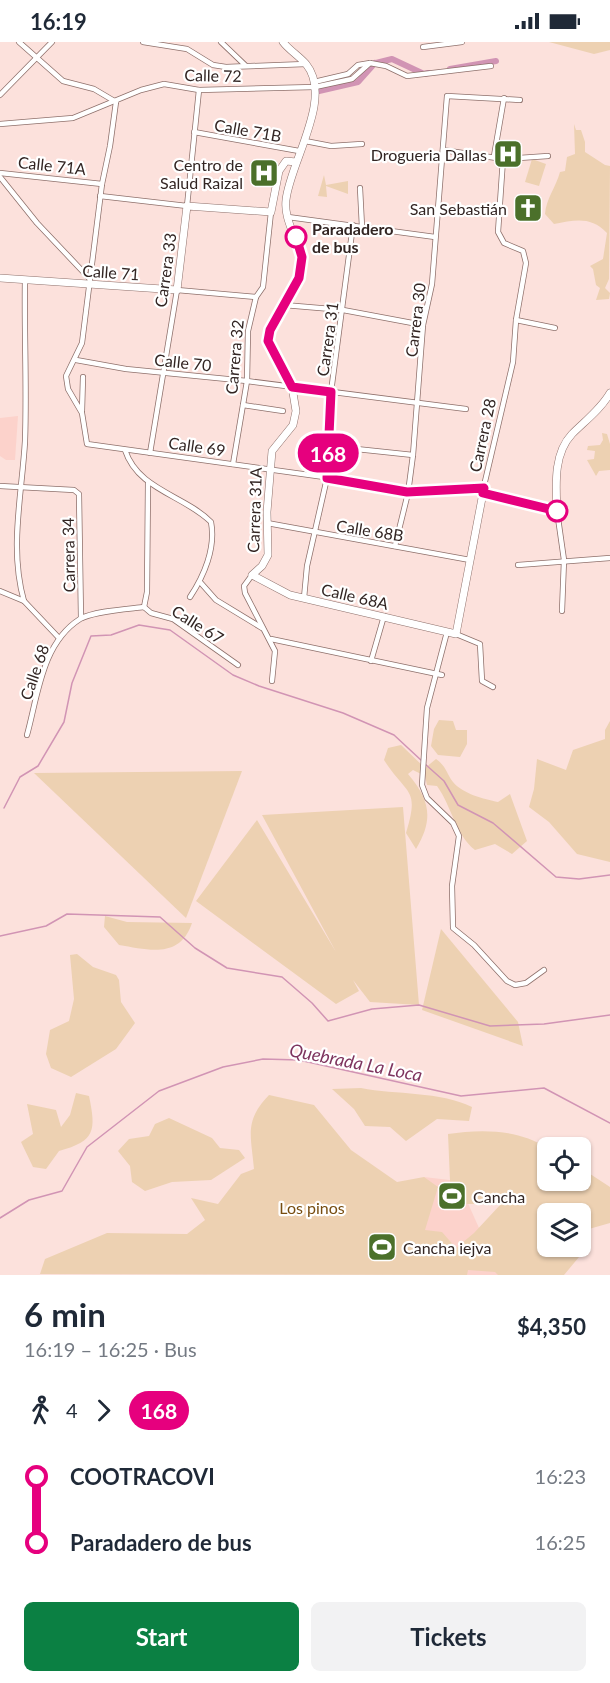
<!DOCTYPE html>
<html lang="en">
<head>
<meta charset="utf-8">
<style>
  :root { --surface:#fff; --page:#f2f2f3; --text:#1f2937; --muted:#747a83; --accent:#0b8043 }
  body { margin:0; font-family:Lato,sans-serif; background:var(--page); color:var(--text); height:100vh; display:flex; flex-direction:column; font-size:22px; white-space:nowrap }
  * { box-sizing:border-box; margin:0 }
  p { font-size:20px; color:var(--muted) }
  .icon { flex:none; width:33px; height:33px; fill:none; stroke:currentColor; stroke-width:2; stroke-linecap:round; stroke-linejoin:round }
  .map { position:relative; height:1233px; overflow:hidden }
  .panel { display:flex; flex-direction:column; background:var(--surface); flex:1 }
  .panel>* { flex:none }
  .badge { padding:0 12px; border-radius:20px; font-size:21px; line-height:39px }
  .fabs { position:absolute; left:537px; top:1095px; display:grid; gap:12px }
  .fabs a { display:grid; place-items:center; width:54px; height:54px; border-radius:9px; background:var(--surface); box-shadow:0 2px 4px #0004; font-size:30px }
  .map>.badge { position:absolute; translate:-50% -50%; box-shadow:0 0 0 3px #fff }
  .legs { display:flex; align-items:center; gap:9px; height:66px; padding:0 24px; font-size:20px }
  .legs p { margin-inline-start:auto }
  .overview { display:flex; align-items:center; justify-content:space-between; height:102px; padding:0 24px }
  h1 { font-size:33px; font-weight:700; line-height:45px }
  .primary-button { display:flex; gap:12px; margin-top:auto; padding:12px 24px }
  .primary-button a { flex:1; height:69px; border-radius:9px; background:var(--accent); color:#fff; font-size:24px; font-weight:700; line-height:69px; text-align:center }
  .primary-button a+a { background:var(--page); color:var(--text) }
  ul { padding:0 24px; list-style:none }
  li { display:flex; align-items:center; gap:21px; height:66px; font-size:22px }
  li i { display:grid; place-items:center; width:9px; height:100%; margin:0 8px; background:currentColor }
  li i::after { content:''; width:15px; height:15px; margin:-8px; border:4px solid; border-radius:50%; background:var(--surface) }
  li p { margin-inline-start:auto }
  li:first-child i { background:linear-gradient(#0000 50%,currentColor 0) }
  li:last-child i { background:linear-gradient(currentColor 50%,#0000 0) }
  .status { display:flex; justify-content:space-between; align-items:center; height:42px; padding:0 30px; background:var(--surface); direction:ltr }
  .status svg { height:16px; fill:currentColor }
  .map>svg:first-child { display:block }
  .built { fill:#fcd2cb }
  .green { fill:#edd1b2; fill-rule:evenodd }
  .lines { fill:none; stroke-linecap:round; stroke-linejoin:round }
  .stream { stroke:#d194b4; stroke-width:1.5 }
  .canal { stroke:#d194b4; stroke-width:6 }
  .street-casing { stroke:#8e706b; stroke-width:6 }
  .secondary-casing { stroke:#8e706b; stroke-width:8 }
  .street { stroke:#fff; stroke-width:4.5 }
  .secondary { stroke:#fff; stroke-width:7 }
  .line-1-casing { stroke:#fff; stroke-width:14 }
  .line-1 { stroke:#e6007e; stroke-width:9 }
  .stop-1-dot { fill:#fff; stroke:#e6007e; stroke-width:3 }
  .labels { text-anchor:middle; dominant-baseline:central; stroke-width:4.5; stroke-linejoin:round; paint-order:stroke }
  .street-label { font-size:16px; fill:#322523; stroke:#fff }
  .poi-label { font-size:16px; fill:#322523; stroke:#fff; text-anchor:end }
  .stop-label { font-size:16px; font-weight:bold; fill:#322523; stroke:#fff; text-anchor:start }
  .park-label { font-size:16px; fill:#774d10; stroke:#fff }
  .water-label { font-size:18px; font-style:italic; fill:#7e355f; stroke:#fff }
</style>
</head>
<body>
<div class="status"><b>16:19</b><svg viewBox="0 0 49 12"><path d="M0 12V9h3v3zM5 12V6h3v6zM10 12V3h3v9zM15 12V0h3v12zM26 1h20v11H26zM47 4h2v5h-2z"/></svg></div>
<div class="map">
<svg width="610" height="1233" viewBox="0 0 610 1233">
  <rect width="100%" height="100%" fill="#fce1dc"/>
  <g class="built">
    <path d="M18 374 15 418H6L0 414V376Z"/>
    <path d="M424 1135 458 1139 500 1233H425Z"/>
  </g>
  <g class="green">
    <path d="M549 0H610V8L594 12Z"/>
    <path d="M574 82 576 88H581L585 100V110L605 123 610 124 609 237 605 246 610 251 609 257 596 258 600 246 596 243 593 227 590 224 603 217 607 191C591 174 575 178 554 182L545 172C546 157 556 145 560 130L565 129 567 115 575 112Z"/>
    <path d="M532 117 546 122 539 144 525 140Z"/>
    <path d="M324 133 326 143 348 139V152L326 144 327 155 318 154Z"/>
    <path d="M602 391 607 392 610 402V428L599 429 596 434 587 418 594 417 595 409 587 408 588 404 600 403 603 398Z"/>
    <path d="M439 678 453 679 456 688H467V702L460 715 438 713 431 704 434 687Z"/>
    <path d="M610 679V820L577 812 549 780 529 765 534 747 537 717 566 728 573 708 605 697V688Z"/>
    <path d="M401 703 425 726 436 717C447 725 446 731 453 740 463 752 484 757 498 760L510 752 527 799 512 812 495 802 475 808C455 792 452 765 437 744L427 743 425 734 413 728 408 732C430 758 434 777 416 807L406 791C420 745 407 754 384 718L388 706Z"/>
    <path d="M242 729 186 876 34 731Z"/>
    <path d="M403 765 419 963 370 960 353 938 359 949 336 962 196 859 257 778 336 910 262 773Z"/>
    <path d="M105 874 127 880 192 881C180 917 149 908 119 903L104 885Z"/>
    <path d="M441 887 518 980 523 1004 422 968Z"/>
    <path d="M77 912 93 925 116 933 119 938 121 960 135 981 116 1007 71 1035 51 1026 46 1012 50 988 69 979 74 957 70 913Z"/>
    <path d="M361 1046C396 1053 440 1049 472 1065L469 1079 437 1077 406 1099 390 1085 365 1084 354 1067 332 1047Z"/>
    <path d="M76 1051 89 1054C96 1088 96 1099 59 1109L46 1127 33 1125 21 1100 33 1092 27 1062 56 1068 61 1085 70 1073Z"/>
    <path d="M269 1053 314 1063 351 1108 397 1140 424 1135 438 1145 425 1188 442 1190 456 1206 474 1191 501 1162H451L448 1092C481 1087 518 1087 547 1106L548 1138H580L581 1126 610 1145V1181L589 1187 579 1215 564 1233H498L495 1230 468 1228 467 1233 40 1232 45 1217 107 1191 187 1192 205 1178 191 1156 218 1162 241 1132 254 1127C251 1093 244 1079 269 1053ZM548 1172H580V1204H548Z"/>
    <path d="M169 1076 212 1096 220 1106 239 1108 245 1116 211 1138 172 1140 145 1149 132 1140 130 1124 118 1109 129 1097 149 1094 155 1082Z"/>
  </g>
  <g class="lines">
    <g class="stream">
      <path d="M425 722 444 739 458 763 493 781 556 835 579 837 610 833"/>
      <path d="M4 766 20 735 38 724 64 680 72 641 91 594 111 593 139 583 170 588 233 633 259 644 343 671 394 693 422 719"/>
      <path d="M0 894 46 884 67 872 160 875 195 906 227 926 282 935 312 961 328 979 372 967 419 963 490 984 544 982 610 973"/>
      <path d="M0 1176 29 1158 62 1149 87 1105 159 1049 223 1025 263 1017 299 1018 461 1054 544 1046 610 1081"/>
    </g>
    <g class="canal">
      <path d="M376 21 392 17 424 32 428 31"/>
      <path d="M450 27 496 19"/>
      <path d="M319 49 358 40 375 21"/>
    </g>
    <g class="street-casing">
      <g id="street">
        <path d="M19 0 63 39 94 47 116 60"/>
        <path d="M143 0 187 7 213 23 226 25 306 22"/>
        <path d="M221 0 245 23"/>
        <path d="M423 5 462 0"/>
        <path d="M314 40 348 32 358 23 370 21"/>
        <path d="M0 53 52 0"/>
        <path d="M116 60 110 104 102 142 82 301 66 334 68 347 82 371 87 402 331 436 407 450 484 446"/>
        <path d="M0 82 73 76 141 48 164 42 199 48 315 45 352 37 370 21 386 24 407 34 491 24"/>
        <path d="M194 90 299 109"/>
        <path d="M305 99 331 104 362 102"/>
        <path d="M443 108 503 117 548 114"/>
        <path d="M494 114 504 56"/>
        <path d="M0 131 102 142"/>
        <path d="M0 135 37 181 89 236"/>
        <path d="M360 146 362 185"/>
        <path d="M100 154 187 164 199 48"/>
        <path d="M288 175 435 195"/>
        <path d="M284 263 343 268 423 283"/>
        <path d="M516 278 555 286"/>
        <path d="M76 318 126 327 247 339 466 367"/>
        <path d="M243 363 283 369"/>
        <path d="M82 369 83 335"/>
        <path d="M328 404 413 413"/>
        <path d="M125 408C138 448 184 453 211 480 216 506 204 534 190 555"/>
        <path d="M150 411 177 248 256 255"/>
        <path d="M233 422 247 339 248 289 256 255 263 245 271 170"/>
        <path d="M0 444 74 448 79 452 81 576"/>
        <path d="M483 448 513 320 516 278 526 221 523 209 504 201 498 190 503 117"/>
        <path d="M557 469 564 518 562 569"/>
        <path d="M267 481 470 518"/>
        <path d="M395 504 408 451 413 413 423 283 432 242 447 54 520 58"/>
        <path d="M518 523 610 516"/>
        <path d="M252 533 244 544 245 551 275 609 272 639"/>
        <path d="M200 540 216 558 262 586"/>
        <path d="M0 549 24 559 59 596"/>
        <path d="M304 556 307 524 327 436 331 350 353 183"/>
        <path d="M24 559C9 507 22 452 25 399 27 345 24 291 25 237"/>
        <path d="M144 565 147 550 148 441"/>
        <path d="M144 565 151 571 173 577 238 623"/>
        <path d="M447 590 427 666 422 743 427 756 453 781 459 794 452 844 453 886 474 903 507 939 515 943 526 941 544 928"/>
        <path d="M456 592 480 602 482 639 493 645"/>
        <path d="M271 597 442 633"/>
        <path d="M371 619 384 574"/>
        <path d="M27 693C38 653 42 601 80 577 94 569 128 567 144 565"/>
      </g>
    </g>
    <g class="secondary-casing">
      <g id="secondary">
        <path d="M283 0C289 8 299 14 306 22 334 56 290 120 286 158 283 184 306 203 299 233 293 258 266 276 269 303L292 345 296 369 293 383 272 409 267 470 268 513 262 524 252 533 290 553 456 592 483 451 557 469C556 444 553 412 572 392 585 379 601 367 610 351"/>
        <path d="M0 236 177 248 187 164 271 170 279 129 286 119 296 120"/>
      </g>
    </g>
    <use href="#street" class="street"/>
    <use href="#secondary" class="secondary"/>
  </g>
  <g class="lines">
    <g class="line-1-casing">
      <path id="line-1" d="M296 195 302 215 299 236 270 288 268 299 292 345 331 350 327 436 407 450 484 446 483 451 487 452 557 469"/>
    </g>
    <use href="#line-1" class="line-1"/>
  </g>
  <defs>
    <g id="hospital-square" transform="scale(1.5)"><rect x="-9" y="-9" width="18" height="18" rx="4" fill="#4b702a" stroke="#fff"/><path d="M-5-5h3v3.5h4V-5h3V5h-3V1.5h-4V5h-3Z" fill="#fff"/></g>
    <g id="church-square" transform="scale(1.5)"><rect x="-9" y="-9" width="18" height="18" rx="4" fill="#4b702a" stroke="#fff"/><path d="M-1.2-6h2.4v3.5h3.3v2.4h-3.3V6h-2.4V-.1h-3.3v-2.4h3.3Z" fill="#fff"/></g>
    <g id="stadium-square" transform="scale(1.5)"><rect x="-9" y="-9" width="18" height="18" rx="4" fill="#4b702a" stroke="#fff"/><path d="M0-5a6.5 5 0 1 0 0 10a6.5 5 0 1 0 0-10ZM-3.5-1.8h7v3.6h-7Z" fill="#fff"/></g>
  </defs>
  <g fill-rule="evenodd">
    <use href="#hospital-square" x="508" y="112"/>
    <use href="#hospital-square" x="264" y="131"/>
    <use href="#church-square" x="528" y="166"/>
    <use href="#stadium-square" x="452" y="1154"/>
    <use href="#stadium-square" x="382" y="1205"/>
  </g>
  <g class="stop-1-dot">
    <circle cx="296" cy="195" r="10"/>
    <circle cx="557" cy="469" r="10"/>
  </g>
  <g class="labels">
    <g class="street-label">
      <text transform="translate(213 33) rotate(1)">Calle 72</text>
      <text transform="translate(248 88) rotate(10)">Calle 71B</text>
      <text transform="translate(52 123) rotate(6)">Calle 71A</text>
      <text transform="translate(165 228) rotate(-82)">Carrera 33</text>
      <text transform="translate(111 230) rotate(4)">Calle 71</text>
      <text transform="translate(415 278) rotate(-83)">Carrera 30</text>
      <text transform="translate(327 297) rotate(-82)">Carrera 31</text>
      <text transform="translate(234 315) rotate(-85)">Carrera 32</text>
      <text transform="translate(183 320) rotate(6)">Calle 70</text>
      <text transform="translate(482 393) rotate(-78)">Carrera 28</text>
      <text transform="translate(197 404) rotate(8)">Calle 69</text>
      <text transform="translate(254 468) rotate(-88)">Carrera 31A</text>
      <text transform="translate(370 488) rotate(9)">Calle 68B</text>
      <text transform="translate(68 513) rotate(-91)">Carrera 34</text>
      <text transform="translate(355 554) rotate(13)">Calle 68A</text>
      <text transform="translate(198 582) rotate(32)">Calle 67</text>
      <text transform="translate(34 630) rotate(-71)">Calle 68</text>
    </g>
    <g class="poi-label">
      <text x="487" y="112">Drogueria Dallas</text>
      <text x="243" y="122">Centro de<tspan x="243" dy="18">Salud Raizal</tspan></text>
      <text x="507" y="166">San Sebastián</text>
      <text x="473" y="1154" text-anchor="start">Cancha</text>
      <text x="403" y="1205" text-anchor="start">Cancha iejva</text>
    </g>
    <g class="stop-label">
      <text x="312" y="186">Paradadero<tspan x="312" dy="18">de bus</tspan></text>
    </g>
    <g class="park-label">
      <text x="312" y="1165">Los pinos</text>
    </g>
    <g class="water-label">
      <text transform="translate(356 1020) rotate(11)">Quebrada La Loca</text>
    </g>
  </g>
</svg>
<div class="fabs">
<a><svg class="icon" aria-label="locate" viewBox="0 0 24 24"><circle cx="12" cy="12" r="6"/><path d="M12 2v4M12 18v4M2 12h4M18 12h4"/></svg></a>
<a><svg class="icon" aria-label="layers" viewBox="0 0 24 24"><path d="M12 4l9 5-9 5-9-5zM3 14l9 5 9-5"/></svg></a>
</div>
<b class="badge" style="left:328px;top:411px;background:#e6007e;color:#fff">168</b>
</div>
<section class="panel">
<div class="overview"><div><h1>6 min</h1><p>16:19 – 16:25 · Bus</p></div><b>$4,350</b></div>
<div class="legs"><svg class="icon" aria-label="walk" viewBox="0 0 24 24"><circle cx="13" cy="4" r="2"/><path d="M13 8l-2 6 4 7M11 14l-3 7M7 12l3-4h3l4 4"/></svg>4<svg class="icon" aria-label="forward" viewBox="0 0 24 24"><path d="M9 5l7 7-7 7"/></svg><b class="badge" style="background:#e6007e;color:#fff">168</b></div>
<ul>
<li><i style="color:#e6007e"></i><b>COOTRACOVI</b><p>16:23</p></li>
<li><i style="color:#e6007e"></i><b>Paradadero de bus</b><p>16:25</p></li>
</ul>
<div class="primary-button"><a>Start</a><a>Tickets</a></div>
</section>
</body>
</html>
